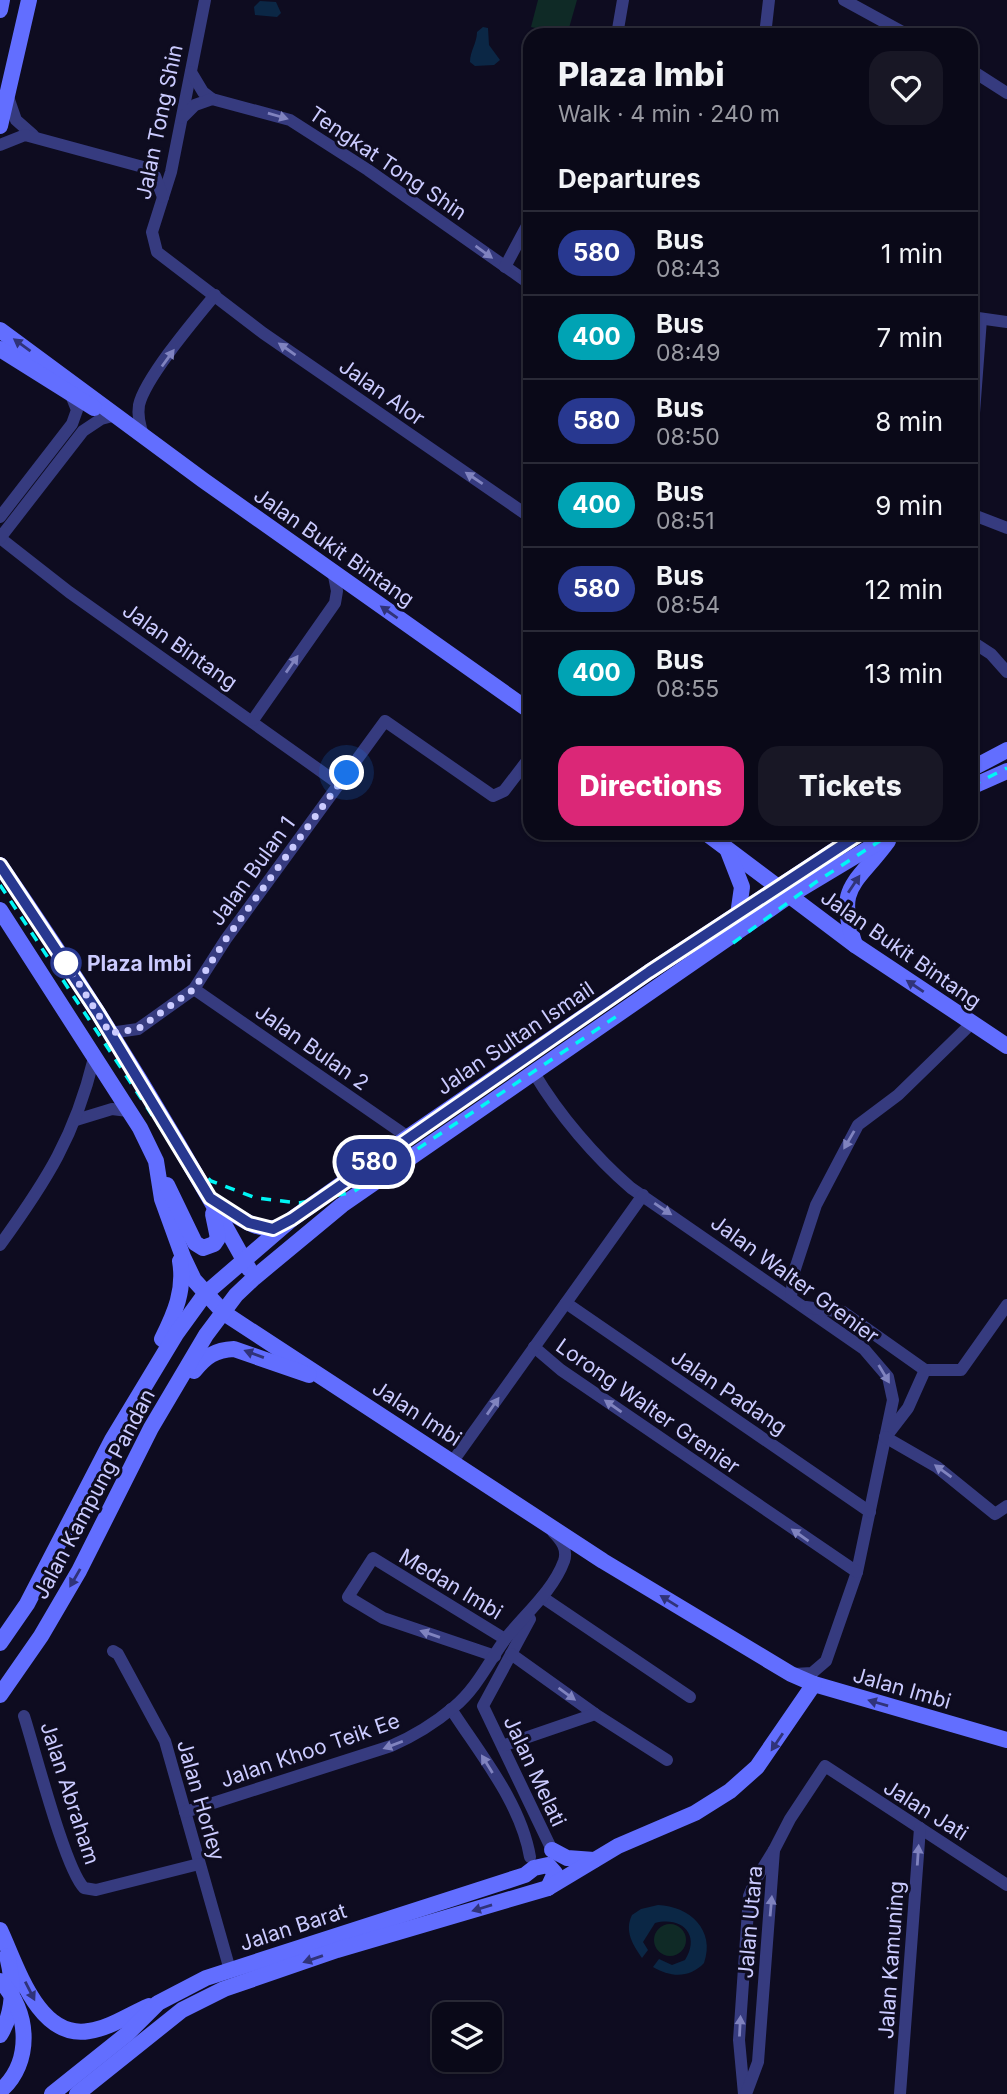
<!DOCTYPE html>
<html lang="en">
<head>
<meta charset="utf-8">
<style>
  :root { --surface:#0a0918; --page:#181725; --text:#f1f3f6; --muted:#999aa2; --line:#2a2a37; --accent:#db2777 }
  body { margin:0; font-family:Inter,sans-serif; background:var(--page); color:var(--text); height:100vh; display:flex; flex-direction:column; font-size:26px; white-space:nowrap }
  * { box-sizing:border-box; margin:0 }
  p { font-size:23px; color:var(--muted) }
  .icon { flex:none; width:38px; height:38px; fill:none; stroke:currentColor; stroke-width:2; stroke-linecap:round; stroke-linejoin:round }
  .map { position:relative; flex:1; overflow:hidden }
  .side { position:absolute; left:523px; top:28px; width:455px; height:812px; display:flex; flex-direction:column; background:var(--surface); border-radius:21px; box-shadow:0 2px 5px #0004,0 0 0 2px var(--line) }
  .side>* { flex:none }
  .badge { padding:0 14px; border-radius:23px; font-size:24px; line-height:46px }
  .buttons { position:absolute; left:432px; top:2002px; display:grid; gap:14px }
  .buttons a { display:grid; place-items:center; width:70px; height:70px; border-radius:14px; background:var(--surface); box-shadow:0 2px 5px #0004,0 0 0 2px var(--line); font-size:35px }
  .you { position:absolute; width:35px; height:35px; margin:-18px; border:5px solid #fff; border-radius:50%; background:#1a73e8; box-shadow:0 0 0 10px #1a73e833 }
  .map>.badge { position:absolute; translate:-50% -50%; box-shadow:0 0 0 4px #fff }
  h2 { padding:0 35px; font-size:26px; line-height:63px }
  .round { display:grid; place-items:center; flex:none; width:74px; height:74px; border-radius:21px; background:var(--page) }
  .overview { display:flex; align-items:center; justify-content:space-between; height:119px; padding:0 35px }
  h1 { font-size:33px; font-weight:800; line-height:52px }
  .action { display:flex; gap:14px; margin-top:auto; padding:14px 35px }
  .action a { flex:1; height:80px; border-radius:21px; background:var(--accent); color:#fff; font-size:28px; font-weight:800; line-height:80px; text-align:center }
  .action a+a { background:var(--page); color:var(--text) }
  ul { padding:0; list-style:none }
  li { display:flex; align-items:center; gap:21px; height:84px; padding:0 35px; border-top:2px solid var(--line) }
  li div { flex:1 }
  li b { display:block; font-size:26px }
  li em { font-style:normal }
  li .badge { min-width:77px; font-weight:700; text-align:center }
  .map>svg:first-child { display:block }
  .green { fill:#0f2a26 }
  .water { fill:#0b2745 }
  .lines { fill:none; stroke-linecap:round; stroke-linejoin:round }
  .street { stroke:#363b7f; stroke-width:12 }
  .secondary { stroke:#626eff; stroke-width:16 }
  .rail { stroke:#00f6f5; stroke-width:3.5; stroke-dasharray:10 9; stroke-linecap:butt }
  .secondary-bridge { stroke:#626eff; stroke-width:16 }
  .oneway { fill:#8083bf }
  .oneway2 { fill:#303379 }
  .line-casing { stroke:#fff; stroke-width:16 }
  .line { stroke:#283890; stroke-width:10 }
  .walk { stroke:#cbcbff; stroke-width:7; stroke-dasharray:0 12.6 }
  .stop-dot { fill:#fff; stroke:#283890; stroke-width:3.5 }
  .labels { text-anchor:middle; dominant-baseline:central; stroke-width:6; stroke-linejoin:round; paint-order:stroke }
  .street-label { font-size:21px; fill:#cbcbff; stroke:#0e0c20 }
  .stop-label { font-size:21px; font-weight:bold; fill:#cbcbff; stroke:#0e0c20; text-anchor:start }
</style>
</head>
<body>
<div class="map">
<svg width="1007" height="2094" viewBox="0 0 1007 2094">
  <rect width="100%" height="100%" fill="#0e0c20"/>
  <g class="green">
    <path d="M538 0H577L567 35 531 27Z"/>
    <circle cx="670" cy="1940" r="16"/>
  </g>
  <g class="water">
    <path d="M260 1 276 2 281 13 277 17 255 15 254 7Z"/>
    <path d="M483 27 488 28 489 45 500 60 494 65 475 66 470 62C470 51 477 43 477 32Z"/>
    <path d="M658 1905C689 1906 716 1930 704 1963 689 1979 670 1977 653 1967L659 1959 672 1965 685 1960C701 1935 682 1916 655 1923L643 1942 648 1950 642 1958C633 1945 624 1931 632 1915L641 1909Z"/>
  </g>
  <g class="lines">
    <g class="street">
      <path d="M205 0 171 172 152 232 157 252 263 333 530 517"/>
      <path d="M844 0 908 35"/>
      <path d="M617 35 623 0"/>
      <path d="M765 35 769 0"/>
      <path d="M971 70 1007 93"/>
      <path d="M191 72 203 92 212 99 290 120 368 170 530 284"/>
      <path d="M8 97 16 120 33 135"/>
      <path d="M182 118 195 105 212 99"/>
      <path d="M0 145 25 135 143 167 155 176 163 197"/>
      <path d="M505 267 530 220"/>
      <path d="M971 317 1007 322"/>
      <path d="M144 437C140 427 137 417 139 405 145 378 196 318 215 295"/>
      <path d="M971 453 981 319"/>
      <path d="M971 514 1007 528"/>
      <path d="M0 517 72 424 77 410 71 395"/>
      <path d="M0 538 69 592 339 784"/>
      <path d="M0 538 83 431 101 419 116 415"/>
      <path d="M971 641 991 654 1007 672"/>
      <path d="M253 720 335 603 337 591 333 571"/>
      <path d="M194 989 408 1137"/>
      <path d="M110 1033 138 1029 194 989 226 939 385 721 493 796 504 791 530 757"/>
      <path d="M534 1073C559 1115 595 1157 631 1188L864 1349 888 1377 893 1400 857 1572 826 1661 812 1673 794 1674"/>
      <path d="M76 1120 112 1109 128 1111"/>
      <path d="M0 1245C47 1180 75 1136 94 1058"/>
      <path d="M791 1296 795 1269 816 1205 858 1125 898 1095 972 1023"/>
      <path d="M566 1303 870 1512"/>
      <path d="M806 1307 843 1312 925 1370"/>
      <path d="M534 1347 561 1370 857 1572"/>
      <path d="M925 1370H961L1007 1305"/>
      <path d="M888 1434 908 1408 925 1370"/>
      <path d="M885 1437 937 1467 995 1514 1007 1506"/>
      <path d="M453 1461 643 1195"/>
      <path d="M542 1597 690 1697"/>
      <path d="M530 1619 483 1706 552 1850"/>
      <path d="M113 1651 118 1654 165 1741 230 1970"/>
      <path d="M511 1654 595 1714 667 1760"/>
      <path d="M495 1656 383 1618 348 1597 373 1558 505 1639"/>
      <path d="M451 1709C480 1754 521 1803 530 1857"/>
      <path d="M24 1716C35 1750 65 1869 84 1888L96 1890 199 1864"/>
      <path d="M505 1745 595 1714"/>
      <path d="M185 1812 391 1746C414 1736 435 1723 454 1707 477 1688 489 1661 506 1638 525 1614 553 1591 564 1561 568 1549 561 1540 553 1532"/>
      <path d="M744 2094 739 2040 749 1896 756 1879 774 1850"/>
      <path d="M746 2094 758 2062 774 1850 790 1819 825 1766 1007 1885"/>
      <path d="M900 2094 920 1828"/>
    </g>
    <g class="secondary">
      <path d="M0 10 2 0"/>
      <path d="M0 126 29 0"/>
      <path d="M0 330 203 480 530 711"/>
      <path d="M0 349 94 408"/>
      <path d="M971 769 1007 750"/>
      <path d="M971 787 1007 771"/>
      <path d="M706 833 855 945 1007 1046"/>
      <path d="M728 851 742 887 738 915"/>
      <path d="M0 865C90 995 173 1130 249 1269"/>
      <path d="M0 910 140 1128 156 1161 162 1199 183 1257 194 1280 224 1313 603 1561 791 1674 814 1684 1007 1740"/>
      <path d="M855 945C835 885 855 886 888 841"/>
      <path d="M167 1185 195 1243 203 1248 214 1244 218 1238 213 1214"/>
      <path d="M212 1200C232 1212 262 1239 285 1224"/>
      <path d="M162 1339C175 1313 185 1290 180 1261"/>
      <path d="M194 1371C206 1356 215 1350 234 1349L309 1375"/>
      <path d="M0 1643 27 1604 112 1440 176 1334 205 1294 292 1219 408 1137 649 972 861 833"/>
      <path d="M0 1695 41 1636 79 1571 151 1428 206 1335 236 1295 254 1278 342 1205 789 896 894 833"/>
      <path d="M552 1850 567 1858 594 1860"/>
      <path d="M0 1930C17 1966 38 2040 89 2031 110 2028 130 2014 149 2006"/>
      <path d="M0 2035C15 2011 14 1983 7 1956"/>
      <path d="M52 2094 127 2034 158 2003 206 1978 525 1875 534 1868 548 1865 555 1873 548 1888"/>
      <path d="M77 2094 182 2010 224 1989 337 1950 548 1888 618 1846 695 1813 730 1791 757 1767 814 1684"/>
    </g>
    <g class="rail">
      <path d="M971 786 1007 768"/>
      <path d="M0 885 170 1142 211 1181 256 1198 299 1203 353 1192 623 1012"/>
      <path d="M733 943 816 882 892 833"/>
    </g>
    <path class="secondary-bridge" d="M0 1981C30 2010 33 2063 0 2091"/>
  </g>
  <defs><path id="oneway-solid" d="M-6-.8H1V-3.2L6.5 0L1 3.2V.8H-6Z" transform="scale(1.75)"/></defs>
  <g class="oneway">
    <use href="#oneway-solid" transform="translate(278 116) rotate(16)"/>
    <use href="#oneway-solid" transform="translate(484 252) rotate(36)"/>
    <use href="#oneway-solid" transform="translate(287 349) rotate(-145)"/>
    <use href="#oneway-solid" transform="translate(168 358) rotate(-54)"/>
    <use href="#oneway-solid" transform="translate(474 478) rotate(-146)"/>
    <use href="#oneway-solid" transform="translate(292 664) rotate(-55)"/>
    <use href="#oneway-solid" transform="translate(849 1140) rotate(120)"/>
    <use href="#oneway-solid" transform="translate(663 1209) rotate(34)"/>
    <use href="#oneway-solid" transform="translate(884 1374) rotate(59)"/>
    <use href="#oneway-solid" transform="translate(493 1406) rotate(-55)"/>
    <use href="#oneway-solid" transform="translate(613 1406) rotate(-145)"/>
    <use href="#oneway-solid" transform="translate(943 1471) rotate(-144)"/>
    <use href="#oneway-solid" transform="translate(800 1535) rotate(-145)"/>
    <use href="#oneway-solid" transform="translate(430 1634) rotate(-161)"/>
    <use href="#oneway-solid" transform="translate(567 1694) rotate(36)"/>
    <use href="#oneway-solid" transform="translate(393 1745) rotate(159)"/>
    <use href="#oneway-solid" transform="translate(487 1764) rotate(-122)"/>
    <use href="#oneway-solid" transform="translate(918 1855) rotate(-86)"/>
    <use href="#oneway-solid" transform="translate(771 1906) rotate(-85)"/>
    <use href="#oneway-solid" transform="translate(740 2026) rotate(-87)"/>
  </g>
  <g class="oneway2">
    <use href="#oneway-solid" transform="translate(22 345) rotate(-144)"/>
    <use href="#oneway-solid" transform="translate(389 612) rotate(-145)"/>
    <use href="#oneway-solid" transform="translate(854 884) rotate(-56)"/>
    <use href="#oneway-solid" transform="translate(915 986) rotate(-146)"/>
    <use href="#oneway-solid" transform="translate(254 1354) rotate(-160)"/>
    <use href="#oneway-solid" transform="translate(75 1578) rotate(120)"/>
    <use href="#oneway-solid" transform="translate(669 1601) rotate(-148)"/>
    <use href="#oneway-solid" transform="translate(878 1703) rotate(-164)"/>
    <use href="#oneway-solid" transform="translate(777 1742) rotate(124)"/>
    <use href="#oneway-solid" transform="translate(482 1908) rotate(163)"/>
    <use href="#oneway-solid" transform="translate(313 1959) rotate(161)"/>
    <use href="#oneway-solid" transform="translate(30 1991) rotate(63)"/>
  </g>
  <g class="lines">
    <g class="line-casing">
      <path id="line" d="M0 865 98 1013 210 1198 249 1223 273 1229 292 1219 649 972 861 833"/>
    </g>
    <use href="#line" class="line"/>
    <path class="walk" d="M66 963 110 1033 138 1029 194 989 226 939 347 773"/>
  </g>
  <circle class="stop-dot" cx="66" cy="963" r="14"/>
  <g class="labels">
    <g class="street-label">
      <text transform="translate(159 122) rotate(-78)">Jalan Tong Shin</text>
      <text transform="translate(388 163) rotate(34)">Tengkat Tong Shin</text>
      <text transform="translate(382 392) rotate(35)">Jalan Alor</text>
      <text transform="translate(334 547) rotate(35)">Jalan Bukit Bintang</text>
      <text transform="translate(180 646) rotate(35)">Jalan Bintang</text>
      <text transform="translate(252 871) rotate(-54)">Jalan Bulan 1</text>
      <text transform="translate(901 949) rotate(35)">Jalan Bukit Bintang</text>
      <text transform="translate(515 1038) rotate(-34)">Jalan Sultan Ismail</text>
      <text transform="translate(312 1047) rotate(35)">Jalan Bulan 2</text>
      <text transform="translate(795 1279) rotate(36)">Jalan Walter Grenier</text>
      <text transform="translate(729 1392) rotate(34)">Jalan Padang</text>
      <text transform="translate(648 1406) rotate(35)">Lorong Walter Grenier</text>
      <text transform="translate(417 1413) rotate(33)">Jalan Imbi</text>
      <text transform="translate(94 1494) rotate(-62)">Jalan Kampung Pandan</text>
      <text transform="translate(451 1584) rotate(31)">Medan Imbi</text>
      <text transform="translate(902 1688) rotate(16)">Jalan Imbi</text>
      <text transform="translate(310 1750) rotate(-19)">Jalan Khoo Teik Ee</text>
      <text transform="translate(535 1771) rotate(65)">Jalan Melati</text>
      <text transform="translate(70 1793) rotate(72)">Jalan Abraham</text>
      <text transform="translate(201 1800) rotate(74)">Jalan Horley</text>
      <text transform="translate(926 1810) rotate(32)">Jalan Jati</text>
      <text transform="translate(750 1922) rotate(-85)">Jalan Utara</text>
      <text transform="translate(293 1927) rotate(-18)">Jalan Barat</text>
      <text transform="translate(891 1960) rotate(-86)">Jalan Kamuning</text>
    </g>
    <g class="stop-label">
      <text x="87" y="963">Plaza Imbi</text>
    </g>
  </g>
</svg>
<div class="buttons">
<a><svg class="icon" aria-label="layers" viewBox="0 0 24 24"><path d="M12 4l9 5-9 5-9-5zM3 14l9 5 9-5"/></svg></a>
</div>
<div class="you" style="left:347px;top:773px"></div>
<b class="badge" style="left:374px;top:1162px;background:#283890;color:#fff">580</b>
<section class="side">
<div class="overview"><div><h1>Plaza Imbi</h1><p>Walk · 4 min · 240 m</p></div><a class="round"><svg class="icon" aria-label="heart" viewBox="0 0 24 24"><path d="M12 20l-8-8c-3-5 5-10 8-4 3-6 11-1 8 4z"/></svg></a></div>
<h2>Departures</h2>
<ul>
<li><span class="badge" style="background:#283890;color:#fff">580</span><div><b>Bus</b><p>08:43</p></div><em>1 min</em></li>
<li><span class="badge" style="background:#00a3b4;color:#fff">400</span><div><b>Bus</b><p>08:49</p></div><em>7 min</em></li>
<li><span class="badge" style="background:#283890;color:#fff">580</span><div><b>Bus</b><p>08:50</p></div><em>8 min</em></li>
<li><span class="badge" style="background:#00a3b4;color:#fff">400</span><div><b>Bus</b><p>08:51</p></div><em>9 min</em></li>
<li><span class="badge" style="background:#283890;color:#fff">580</span><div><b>Bus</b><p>08:54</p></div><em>12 min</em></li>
<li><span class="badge" style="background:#00a3b4;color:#fff">400</span><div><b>Bus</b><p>08:55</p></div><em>13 min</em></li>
</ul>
<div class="action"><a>Directions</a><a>Tickets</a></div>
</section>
</div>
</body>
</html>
